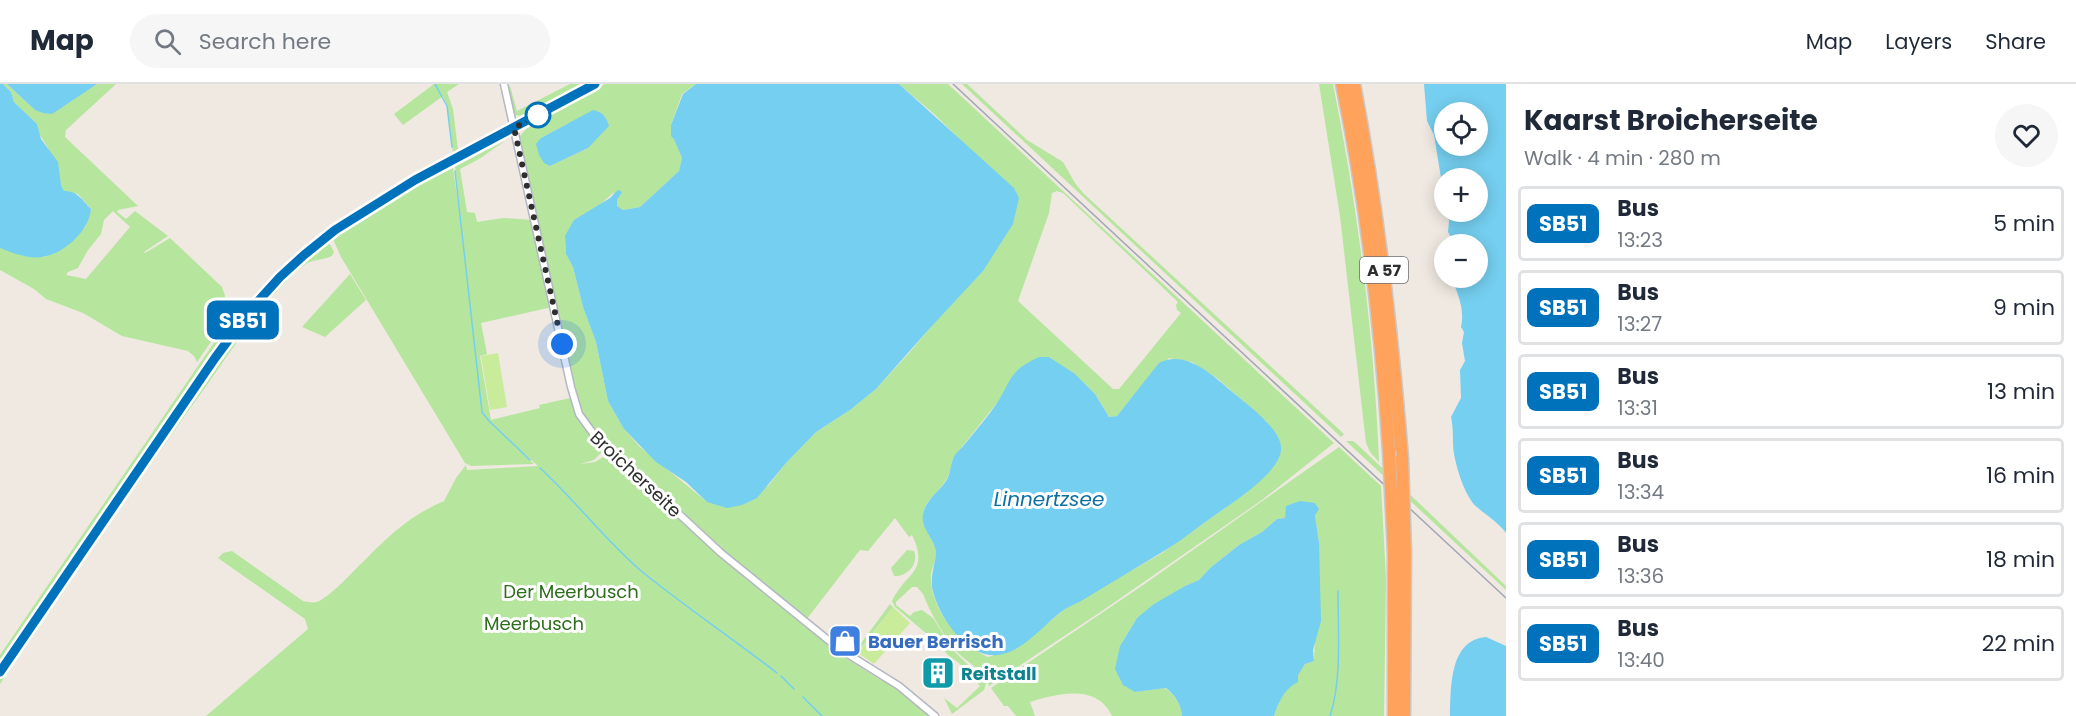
<!DOCTYPE html>
<html lang="en">
<head>
<meta charset="utf-8">
<style>
  :root { --surface:#fff; --page:#f6f6f7; --text:#1f2937; --muted:#747a83; --line:#e0e1e3 }
  body { margin:0; font-family:Poppins,sans-serif; background:var(--page); color:var(--text); height:100vh; display:flex; flex-direction:column; font-size:22px; white-space:nowrap }
  * { box-sizing:border-box; margin:0 }
  p { font-size:20px; color:var(--muted) }
  .icon { flex:none; width:33px; height:33px; fill:none; stroke:currentColor; stroke-width:2; stroke-linecap:round; stroke-linejoin:round }
  .map { position:relative; flex:1; overflow:hidden }
  .sheet { display:flex; flex-direction:column; background:var(--surface); width:570px }
  .sheet>* { flex:none }
  .badge { padding:0 12px; border-radius:9px; font-size:21px; line-height:39px }
  .fabs { position:absolute; left:1434px; top:18px; display:grid; gap:12px }
  .fabs a { display:grid; place-items:center; width:54px; height:54px; border-radius:50%; background:var(--surface); box-shadow:0 3px 15px #0003; font-size:30px }
  .you { position:absolute; width:30px; height:30px; margin:-15px; border:4px solid #fff; border-radius:50%; background:#1a73e8; box-shadow:0 0 0 9px #1a73e833 }
  .map>.badge { position:absolute; translate:-50% -50%; box-shadow:0 0 0 3px #fff }
  .round { display:grid; place-items:center; flex:none; width:63px; height:63px; border-radius:32px; background:var(--page) }
  .head { display:flex; align-items:center; justify-content:space-between; height:102px; padding:0 18px }
  h1 { font-size:28px; font-weight:700; line-height:45px }
  ul { padding:0; list-style:none }
  li { display:flex; align-items:center; gap:18px; height:75px; margin:0 12px 9px; padding:0 6px; border:3px solid var(--line); border-radius:6px }
  li div { flex:1 }
  li b { display:block; font-size:22px }
  li em { font-style:normal }
  li .badge { min-width:66px; font-weight:700; text-align:center }
  header { display:flex; align-items:center; gap:36px; box-sizing:border-box; height:84px; padding:0 30px; background:var(--surface); border-bottom:2px solid var(--line) }
  header strong { font-size:28px }
  nav { display:flex; gap:33px; margin-inline-start:auto; font-size:21px }
  .search { width:420px; height:54px; background:var(--page); display:flex; align-items:center; gap:15px; box-sizing:border-box; padding:0 21px; border-radius:33px; color:var(--muted); font-size:22px }
  main { display:flex; flex:1; min-height:0 }
  .map>svg:first-child { display:block }
  .green { fill:#b6e59e; fill-rule:evenodd }
  .pitch { fill:#c9ec9a }
  .water { fill:#75cff0; fill-rule:evenodd }
  .lines { fill:none; stroke-linecap:round; stroke-linejoin:round }
  .stream { stroke:#75cff0; stroke-width:1.5 }
  .street-casing { stroke:#b4b7c1; stroke-width:9 }
  .secondary-casing { stroke:#b4b7c1; stroke-width:12 }
  .highway-casing { stroke:#c9c9c9; stroke-width:15 }
  .street { stroke:#fff; stroke-width:6 }
  .secondary { stroke:#fff; stroke-width:9 }
  .highway { stroke:#ffa35c; stroke-width:12 }
  .rail { stroke:#a3a6b8; stroke-width:1.5 }
  .highway-bridge-casing { stroke:#c9c9c9; stroke-width:15; stroke-linecap:butt }
  .highway-bridge { stroke:#ffa35c; stroke-width:12 }
  .line-casing { stroke:#fff; stroke-width:14 }
  .line { stroke:#0072bc; stroke-width:9 }
  .walk { stroke:#2e2e2e; stroke-width:6; stroke-dasharray:0 10.8 }
  .stop-dot { fill:#fff; stroke:#0072bc; stroke-width:3 }
  .labels { text-anchor:middle; dominant-baseline:central; stroke-width:6; stroke-linejoin:round; paint-order:stroke }
  .shield { fill:#fff; stroke:#6d6d6d; stroke-width:1.5 }
  .shield-label { font-size:16px; font-weight:bold; fill:#2e2e2e }
  .street-label { font-size:18px; fill:#2e2e2e; stroke:#fff }
  .park-label { font-size:18px; fill:#2c6e1b; stroke:#fff }
  .shop-label { font-size:18px; font-weight:bold; fill:#366cbe; stroke:#fff; text-anchor:start }
  .culture-label { font-size:18px; font-weight:bold; fill:#0d838f; stroke:#fff; text-anchor:start }
  .water-label { font-size:20px; font-style:italic; fill:#0d6fa3; stroke:#fff }
</style>
</head>
<body>
<header>
<strong>Map</strong>
<div class="search"><svg class="icon" aria-label="search" viewBox="0 0 24 24"><circle cx="10" cy="10" r="6"/><path d="M15 15l6 6"/></svg>Search here</div>
<nav><a>Map</a><a>Layers</a><a>Share</a></nav>
</header>
<main>
<div class="map">
<svg width="1506" height="632" viewBox="0 0 1506 632">
  <rect width="100%" height="100%" fill="#efe9e1"/>
  <g class="green">
    <path d="M3 0H7L35 26 71 16 97 0H116L66 46 65 53 138 122 118 126 117 128 126 135 135 127 168 152 144 168 145 169 170 154 222 203 225 212 219 246 197 278 194 272 188 267 122 252 83 229 46 215 34 205 0 186V164L44 173 60 166 85 143 91 125 78 110 64 107C57 94 55 79 49 66 44 55 39 54 37 40L14 18 11 8ZM113 127 130 143 86 195 66 191 68 188 78 184 88 166 101 150 104 136Z"/>
    <path d="M434 0H459L447 8 453 25 458 66 453 69 447 22 443 12 403 41 394 30Z"/>
    <path d="M570 0H585L521 32 515 31 508 3 510 2 517 27Z"/>
    <path d="M605 0H696L682 10 671 41 682 74 679 87 640 123 623 126 617 122V116L613 109 565 152 566 170 573 183 583 223 596 258 608 317 624 345 639 362 707 418 768 402 786 379 816 348 850 326 876 305 909 269 930 244 984 79 934 30 899 0H948L1334 359 1262 416 1102 527 989 602C985 585 964 578 954 564 942 549 930 528 923 510L917 503H912L896 518V521L910 532 914 528 922 526 933 534 953 566 986 599 984 606 952 630 944 614 957 624 980 602 959 579 948 571 934 556 895 523 892 517C906 487 930 489 912 451L909 453 895 434 868 467 860 466 806 536 745 487 600 355 583 333 575 313 520 52 526 45ZM567 40 588 64 550 82 541 54ZM1057 107 1063 109 1178 218 1176 221 1177 226 1181 229 1119 305H1113L1018 217 1049 129 1052 109ZM1049 273 1083 298 1095 310 1109 333 1117 332 1148 294 1169 274 1192 278 1218 295 1267 338 1246 409 1162 469 1066 524 1016 565 988 573C959 560 929 524 931 490 932 483 937 475 936 468 933 448 916 443 926 421 928 417 932 413 935 410 945 399 952 389 953 374L1000 315Z"/>
    <path d="M962 0H967L1027 56 1063 78 1075 99 1083 109 1344 350 1341 353Z"/>
    <path d="M1319 0H1333C1358 125 1374 251 1379 378L1370 368 1366 359 1340 132Z"/>
    <path d="M505 57 479 75 460 85 467 128 475 129 477 138 504 134 533 136 552 223 481 239 487 270 480 272 491 336 540 324 539 321 570 314 585 345 604 366 594 376 580 380 595 378 608 370 741 491 844 573 879 595 894 602 930 632H206L308 545 305 535 218 474 223 469 232 467 303 517C310 518 315 520 321 516 338 505 351 489 366 475 389 451 413 430 444 417L456 394 466 381 467 386 538 382 510 357 534 380 471 382 465 379 341 173 333 155C368 124 411 102 453 84L462 146 455 82Z"/>
    <path d="M329 159 334 168 332 172C322 177 313 174 303 182 267 211 231 267 204 305 134 402 68 502 0 600V595C68 496 135 396 205 298 240 251 278 190 329 159Z"/>
    <path d="M350 190 366 216 325 253 302 243Z"/>
    <path d="M233 215 239 220 238 231 0 578V571L222 247 226 221 229 216Z"/>
    <path d="M1346 357H1353L1359 362 1506 502V506Z"/>
    <path d="M1339 363 1381 402 1386 494 1384 632H1274L1280 615 1305 580 1314 577 1319 459 1315 431 1286 429 1285 434 1277 435 1262 448 1239 461 1210 484 1199 496 1185 502 1137 534 1120 562 1135 608 1165 604C1175 611 1181 620 1182 632H1112C1097 599 1056 610 1030 618L1035 632H1016L1008 622H1004L991 604 1146 499Z"/>
    <path d="M907 466 914 467C919 480 907 493 894 492L891 484Z"/>
    <path d="M890 520 893 523 858 568 856 566Z"/>
  </g>
  <g class="pitch">
    <path d="M498 269 507 323 490 326 481 272Z"/>
    <path d="M893 523 910 539 874 580 858 569Z"/>
  </g>
  <g class="water">
    <path d="M0 0H3L11 8 14 18 37 40 41 55 58 78 61 101 64 107C78 107 82 116 91 125 89 147 64 170 42 173 28 175 13 169 0 164Z"/>
    <path d="M7 0H97L52 30 43 29 35 26Z"/>
    <path d="M696 0H899L1014 104 1019 114 1013 140 983 187 930 244 876 305 850 326 816 348 786 379 757 414 742 421 727 424 707 418 686 398 656 378 624 345 608 317 596 258 583 223 573 183 566 170 565 152 574 136 610 114 618 106 622 108 617 116V122L623 126 640 123 679 87 682 74 674 55 671 52V41L683 10Z"/>
    <path d="M1424 0H1506V449C1496 435 1481 429 1472 418 1463 405 1457 386 1454 370 1452 358 1454 346 1451 333L1461 314 1460 286 1465 277 1462 259 1464 248 1461 243C1465 227 1458 208 1451 194H1478V160H1455L1448 148 1449 137 1447 128H1478V94H1444V112L1434 51 1427 37ZM1444 28H1478V62H1444Z"/>
    <path d="M593 26C603 28 606 33 609 42L588 64 550 82 544 79 539 71 536 60 541 54Z"/>
    <path d="M1039 273H1049L1075 290 1095 310 1109 333 1117 332 1159 279C1184 265 1212 290 1230 306 1245 319 1283 345 1281 366 1279 390 1230 420 1211 434 1194 446 1177 460 1159 470 1133 486 1107 501 1081 517 1076 520 1070 522 1065 525 1045 539 1027 564 1003 570 970 580 937 532 932 503 931 491 934 483 936 471 937 456 920 446 923 430 926 415 939 408 946 397 951 389 950 383 953 375 954 370 960 366 964 361 975 347 987 334 997 319 1004 309 1008 296 1016 288 1022 281 1031 277 1039 273Z"/>
    <path d="M1300 417 1315 419 1319 425 1315 431 1319 459 1321 537 1313 566 1314 577 1305 580 1298 591V598C1284 605 1279 617 1274 632H1182C1181 620 1175 611 1166 604L1135 608 1123 601 1115 585 1120 562 1137 534 1154 520 1185 502 1199 496 1210 484 1239 461 1262 448 1277 435 1285 434 1286 422Z"/>
    <path d="M1486 553 1506 562V632H1450C1451 604 1449 556 1486 553Z"/>
  </g>
  <g class="lines">
    <g class="stream">
      <path d="M435 0 447 22 452 63"/>
      <path d="M455 87 482 328 489 337 530 376"/>
      <path d="M540 384C575 416 604 455 640 486 684 522 732 554 777 589"/>
      <path d="M781 592 794 605"/>
      <path d="M803 613 822 632"/>
      <path d="M1330 632C1342 597 1338 544 1338 507"/>
    </g>
    <g class="street-casing">
      <path id="street" d="M504 0 571 303 579 330 595 352 721 469 838 564 899 602 935 632"/>
    </g>
    <g class="secondary-casing">
      <path id="secondary" d="M0 587 225 260 252 224 280 193 304 171 350 136 415 96 595 0"/>
    </g>
    <g class="highway-casing">
      <g id="highway">
        <path d="M1342 0C1367 121 1381 244 1389 367"/>
        <path d="M1354 0C1378 124 1392 249 1402 374"/>
        <path d="M1394 632V468"/>
        <path d="M1404 632 1405 468"/>
      </g>
    </g>
    <use href="#street" class="street"/>
    <use href="#secondary" class="secondary"/>
    <use href="#highway" class="highway"/>
    <path class="rail" d="M953 0 1506 514"/>
    <g class="highway-bridge-casing">
      <g id="highway-bridge">
        <path d="M1389 367 1394 468"/>
        <path d="M1402 374 1405 468"/>
      </g>
    </g>
    <use href="#highway-bridge" class="highway-bridge"/>
  </g>
  <g class="lines">
    <g class="line-casing">
      <path id="line" d="M0 588 215 274 252 224 280 193 304 171 335 146 415 96 595 0"/>
    </g>
    <use href="#line" class="line"/>
    <path class="walk" d="M538 31 514 44 562 260"/>
  </g>
  <defs>
    <g id="shop-square" transform="scale(1.725)"><rect x="-9" y="-9" width="18" height="18" rx="4" fill="#3f7fe0" stroke="#fff"/><path d="M-5-2.5h2.3a2.7 3.5 0 0 1 5.4 0H5L5.5 6h-11ZM-1.5-2.5h3a1.5 2.3 0 0 0-3 0Z" fill="#fff"/></g>
    <g id="building-square" transform="scale(1.725)"><rect x="-9" y="-9" width="18" height="18" rx="4" fill="#0f9aa8" stroke="#fff"/><path d="M-4-6H4V6H1V3H-1V6H-4ZM-2.5-4.3h1.7v1.8h-1.7ZM.8-4.3h1.7v1.8H.8ZM-2.5-1h1.7V.8h-1.7ZM.8-1h1.7V.8H.8Z" fill="#fff"/></g>
  </defs>
  <g fill-rule="evenodd">
    <use href="#shop-square" x="845" y="557"/>
    <use href="#building-square" x="938" y="589"/>
  </g>
  <circle class="stop-dot" cx="538" cy="31" r="12"/>
  <g class="labels">
    <rect class="shield" x="1360" y="173" width="48" height="26" rx="4.5"/>
    <g class="shield-label">
      <text x="1384" y="186">A 57</text>
    </g>
    <g class="street-label">
      <text transform="translate(636 390) rotate(43)">Broicherseite</text>
    </g>
    <g class="park-label">
      <text x="571" y="507">Der Meerbusch</text>
      <text x="534" y="539">Meerbusch</text>
    </g>
    <g class="shop-label">
      <text x="868" y="557">Bauer Berrisch</text>
    </g>
    <g class="culture-label">
      <text x="961" y="589">Reitstall</text>
    </g>
    <g class="water-label">
      <text x="1049" y="415">Linnertzsee</text>
    </g>
  </g>
</svg>
<div class="fabs">
<a><svg class="icon" aria-label="locate" viewBox="0 0 24 24"><circle cx="12" cy="12" r="6"/><path d="M12 2v4M12 18v4M2 12h4M18 12h4"/></svg></a>
<a>+</a>
<a>−</a>
</div>
<div class="you" style="left:562px;top:260px"></div>
<b class="badge" style="left:243px;top:236px;background:#0072bc;color:#fff">SB51</b>
</div>
<section class="sheet">
<div class="head"><div><h1>Kaarst Broicherseite</h1><p>Walk · 4 min · 280 m</p></div><a class="round"><svg class="icon" aria-label="heart" viewBox="0 0 24 24"><path d="M12 20l-8-8c-3-5 5-10 8-4 3-6 11-1 8 4z"/></svg></a></div>
<ul>
<li><span class="badge" style="background:#0072bc;color:#fff">SB51</span><div><b>Bus</b><p>13:23</p></div><em>5 min</em></li>
<li><span class="badge" style="background:#0072bc;color:#fff">SB51</span><div><b>Bus</b><p>13:27</p></div><em>9 min</em></li>
<li><span class="badge" style="background:#0072bc;color:#fff">SB51</span><div><b>Bus</b><p>13:31</p></div><em>13 min</em></li>
<li><span class="badge" style="background:#0072bc;color:#fff">SB51</span><div><b>Bus</b><p>13:34</p></div><em>16 min</em></li>
<li><span class="badge" style="background:#0072bc;color:#fff">SB51</span><div><b>Bus</b><p>13:36</p></div><em>18 min</em></li>
<li><span class="badge" style="background:#0072bc;color:#fff">SB51</span><div><b>Bus</b><p>13:40</p></div><em>22 min</em></li>
</ul>
</section>
</main>
</body>
</html>
